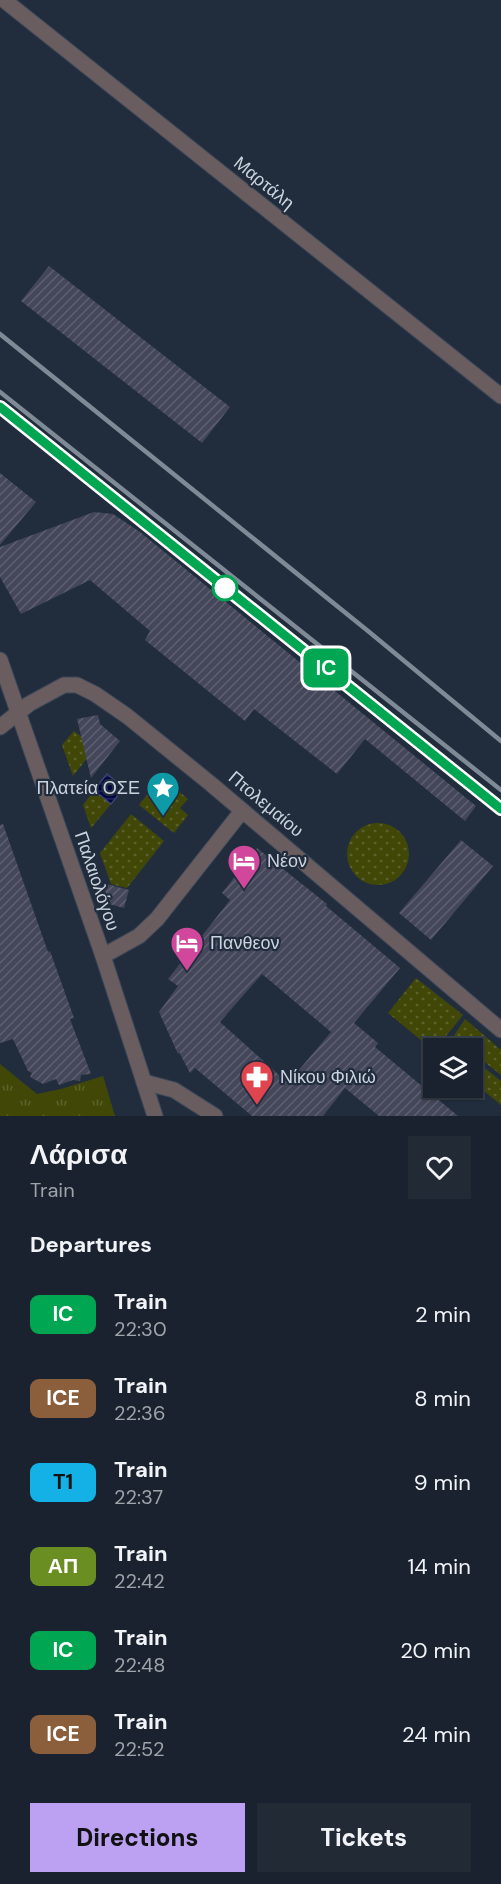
<!DOCTYPE html>
<html lang="en">
<head>
<meta charset="utf-8">
<style>
  :root { --surface:#19222e; --page:#222a36; --text:#f1f3f6; --muted:#9fa4aa; --line:#373f4a; --accent:#bca0f2 }
  body { margin:0; font-family:"DM Sans",sans-serif; background:var(--page); color:var(--text); height:100vh; display:flex; flex-direction:column; font-size:22px; white-space:nowrap }
  * { box-sizing:border-box; margin:0 }
  p { font-size:20px; color:var(--muted) }
  .icon { flex:none; width:33px; height:33px; fill:none; stroke:currentColor; stroke-width:2; stroke-linecap:round; stroke-linejoin:round }
  .map { position:relative; height:1116px; overflow:hidden }
  .side { display:flex; flex-direction:column; background:var(--surface); flex:1 }
  .side>* { flex:none }
  .badge { padding:0 12px; border-radius:9px; font-size:21px; line-height:39px }
  .controls { position:absolute; left:423px; top:1038px; display:grid; gap:12px }
  .controls a { display:grid; place-items:center; width:60px; height:60px; border-radius:0px; background:var(--surface); box-shadow:0 2px 4px #0004,0 0 0 2px var(--line); font-size:30px }
  .map>.badge { position:absolute; translate:-50% -50%; box-shadow:0 0 0 3px #fff }
  h2 { padding:0 30px; font-size:22px; line-height:54px }
  .round { display:grid; place-items:center; flex:none; width:63px; height:63px; border-radius:0px; background:var(--page) }
  .head { display:flex; align-items:center; justify-content:space-between; height:102px; padding:0 30px }
  h1 { font-size:28px; font-weight:800; line-height:45px }
  .primary-button { display:flex; gap:12px; margin-top:auto; padding:12px 30px }
  .primary-button a { flex:1; height:69px; border-radius:0px; background:var(--accent); color:#111; font-size:24px; font-weight:800; line-height:69px; text-align:center }
  .primary-button a+a { background:var(--page); color:var(--text) }
  ul { padding:0; list-style:none }
  li { display:flex; align-items:center; gap:18px; height:84px; padding:0 30px }
  li div { flex:1 }
  li b { display:block; font-size:22px }
  li em { font-style:normal }
  li .badge { min-width:66px; font-weight:700; text-align:center }
  .map>svg:first-child { display:block }
  .grass { fill:url(#grass-dots) }
  .park { fill:url(#park-tufts) }
  .water { fill:url(#water-rules); stroke:#3d4473; stroke-width:1.5 }
  .building { fill:url(#building-hatch); fill-rule:evenodd }
  .lines { fill:none; stroke-linecap:round; stroke-linejoin:round }
  .minor-casing { stroke:#3c4857; stroke-width:17 }
  .minor { stroke:#695d60; stroke-width:15 }
  .rail { stroke:#808a97; stroke-width:4.5 }
  .line-casing { stroke:#fff; stroke-width:14 }
  .line { stroke:#00a651; stroke-width:9 }
  .stop-dot { fill:#fff; stroke:#00a651; stroke-width:3 }
  .labels { text-anchor:middle; dominant-baseline:central; stroke-width:4.5; stroke-linejoin:round; paint-order:stroke }
  .street-label { font-size:18px; fill:#cbd3de; stroke:#212d3d }
  .poi-label { font-size:18px; fill:#cbd3de; stroke:#212d3d; text-anchor:start }
</style>
</head>
<body>
<div class="map">
<svg width="501" height="1116" viewBox="0 0 501 1116">
  <defs>
    <pattern id="grass-dots" width="8" height="8" patternUnits="userSpaceOnUse" patternTransform="scale(1.5)"><rect width="8" height="8" fill="#414807"/><path d="M2 2h.1M6 6h.1" fill="none" stroke="#5b622b" stroke-width="1.8" stroke-linecap="round"/></pattern>
    <pattern id="park-tufts" width="24" height="20" patternUnits="userSpaceOnUse" patternTransform="scale(1.5)"><rect width="24" height="20" fill="#414807"/><path d="M3 7l-1-3M5 7V3M7 7l1-3M15 17l-1-3M17 17v-4M19 17l1-3" fill="none" stroke="#5b622b"/></pattern>
    <pattern id="water-rules" width="6" height="5" patternUnits="userSpaceOnUse" patternTransform="scale(1.5)"><rect width="6" height="5" fill="#000645"/><path d="M0 2.5h6" fill="none" stroke="#24295f"/></pattern>
    <pattern id="building-hatch" width="6" height="6" patternUnits="userSpaceOnUse" patternTransform="scale(1.5)"><rect width="6" height="6" fill="#44465a"/><path d="M-1 1l2-2M0 6l6-6M5 7l2-2" fill="none" stroke="#5e6071"/></pattern>
  </defs>
  <rect width="100%" height="100%" fill="#212d3d"/>
  <g class="grass">
    <path d="M74 731 92 745 107 733 73 776 62 745Z"/>
    <path d="M158 781 167 788 170 784 188 799 180 808 188 815 174 833 139 805Z"/>
    <path d="M94 790 111 804 91 828 83 805Z"/>
    <path d="M131 814 164 841 127 888 111 884 100 853Z"/>
    <circle cx="378" cy="854" r="31"/>
    <path d="M416 978 463 1015 446 1036 461 1048 433 1050 388 1013Z"/>
    <path d="M465 1019 501 1050V1075L473 1053 472 1048H467L453 1037Z"/>
    <path d="M472 1058 501 1081V1105L473 1082Z"/>
  </g>
  <path class="park" d="M0 1064 37 1094 61 1089 103 1076 115 1116H0Z"/>
  <path class="water" d="M107 774 124 788 111 804 94 790Z"/>
  <g class="building">
    <path d="M49 266 230 407 202 443 21 301Z"/>
    <path d="M0 473 36 502 0 545Z"/>
    <path d="M94 512 113 514 140 532 476 806 465 821 365 739 337 774 254 709 245 721 145 640 150 631 90 580 21 614 0 577V547Z"/>
    <path d="M98 715 100 724 120 741 91 778 77 719Z"/>
    <path d="M3 824 48 952 50 951 74 1018 70 1019 91 1074 81 1075 80 1081 73 1080 59 1085 56 1079 43 1084 30 1077 32 1073 28 1071 13 1039 0 1043V825Z"/>
    <path d="M461 840 493 866 431 940 399 913Z"/>
    <path d="M257 848 327 904 326 906 400 968 354 1023 378 1043 375 1047 458 1116H379L345 1088 323 1116H252L195 1068 190 1073 179 1052 178 1054 159 1012 178 986 168 979 230 900 222 893ZM262 974 331 1032 288 1083 220 1022Z"/>
    <path d="M107 884 129 890 124 908 102 902Z"/>
  </g>
  <g class="lines">
    <g class="minor-casing">
      <g id="minor">
        <path d="M4 0 501 396"/>
        <path d="M0 660 103 956 155 1116"/>
        <path d="M0 727 29 704 64 685H77L95 694 127 716 211 784 501 1030"/>
        <path d="M103 956 139 936 157 919 242 811"/>
        <path d="M144 1082 174 1090 215 1116"/>
      </g>
    </g>
    <use href="#minor" class="minor"/>
    <g class="rail">
      <path d="M0 334 368 631 501 741"/>
      <path d="M0 392 501 790"/>
      <path d="M0 407 501 809"/>
    </g>
  </g>
  <g class="lines">
    <g class="line-casing">
      <path id="line" d="M0 407 501 809"/>
    </g>
    <use href="#line" class="line"/>
  </g>
  <defs>
    <g id="sight-pin" transform="scale(1.725)"><path d="M0 17L-7.5 6A9.5 9.5 0 1 1 7.5 6Z" fill="#0f9aa8" stroke="#212d3d"/><path d="M0-6L1.8-2.2L6-1.7L2.9 1.2L3.7 5.4L0 3.3L-3.7 5.4L-2.9 1.2L-6-1.7L-1.8-2.2Z" fill="#fff"/></g>
    <g id="hotel-pin" transform="scale(1.725)"><path d="M0 17L-7.5 6A9.5 9.5 0 1 1 7.5 6Z" fill="#d1479c" stroke="#212d3d"/><path d="M-6-4.5h1.5V1H6V5H4.5V3h-9V5H-6ZM-4 0a1.8 1.8 0 1 1 3.6 0ZM.5 0V-2.5h3Q6-2.5 6 0Z" fill="#fff"/></g>
    <g id="pharmacy-pin" transform="scale(1.725)"><path d="M0 17L-7.5 6A9.5 9.5 0 1 1 7.5 6Z" fill="#e0444e" stroke="#212d3d"/><path d="M-2-6h4v4h4v4h-4v4h-4v-4h-4v-4h4Z" fill="#fff"/></g>
  </defs>
  <g fill-rule="evenodd">
    <use href="#sight-pin" x="163" y="788"/>
    <use href="#hotel-pin" x="244" y="861"/>
    <use href="#hotel-pin" x="187" y="943"/>
    <use href="#pharmacy-pin" x="257" y="1077"/>
  </g>
  <circle class="stop-dot" cx="225" cy="588" r="12"/>
  <g class="labels">
    <g class="street-label">
      <text transform="translate(264 183) rotate(39)">Μαρτάλη</text>
      <text transform="translate(266 804) rotate(40)">Πτολεμαίου</text>
      <text transform="translate(97 881) rotate(71)">Παλαιολόγου</text>
    </g>
    <g class="poi-label">
      <text x="140" y="788" text-anchor="end">Πλατεία ΟΣΕ</text>
      <text x="267" y="861">Νέον</text>
      <text x="210" y="943">Πανθεον</text>
      <text x="280" y="1077">Νίκου Φιλιώ</text>
    </g>
  </g>
</svg>
<div class="controls">
<a><svg class="icon" aria-label="layers" viewBox="0 0 24 24"><path d="M12 4l9 5-9 5-9-5zM3 14l9 5 9-5"/></svg></a>
</div>
<b class="badge" style="left:326px;top:668px;background:#00a651;color:#fff">IC</b>
</div>
<section class="side">
<div class="head"><div><h1>Λάρισα</h1><p>Train</p></div><a class="round"><svg class="icon" aria-label="heart" viewBox="0 0 24 24"><path d="M12 20l-8-8c-3-5 5-10 8-4 3-6 11-1 8 4z"/></svg></a></div>
<h2>Departures</h2>
<ul>
<li><span class="badge" style="background:#00a651;color:#fff">IC</span><div><b>Train</b><p>22:30</p></div><em>2 min</em></li>
<li><span class="badge" style="background:#8b5e3c;color:#fff">ICE</span><div><b>Train</b><p>22:36</p></div><em>8 min</em></li>
<li><span class="badge" style="background:#14b1e7;color:#111">T1</span><div><b>Train</b><p>22:37</p></div><em>9 min</em></li>
<li><span class="badge" style="background:#6b8e23;color:#fff">ΑΠ</span><div><b>Train</b><p>22:42</p></div><em>14 min</em></li>
<li><span class="badge" style="background:#00a651;color:#fff">IC</span><div><b>Train</b><p>22:48</p></div><em>20 min</em></li>
<li><span class="badge" style="background:#8b5e3c;color:#fff">ICE</span><div><b>Train</b><p>22:52</p></div><em>24 min</em></li>
</ul>
<div class="primary-button"><a>Directions</a><a>Tickets</a></div>
</section>
</body>
</html>
